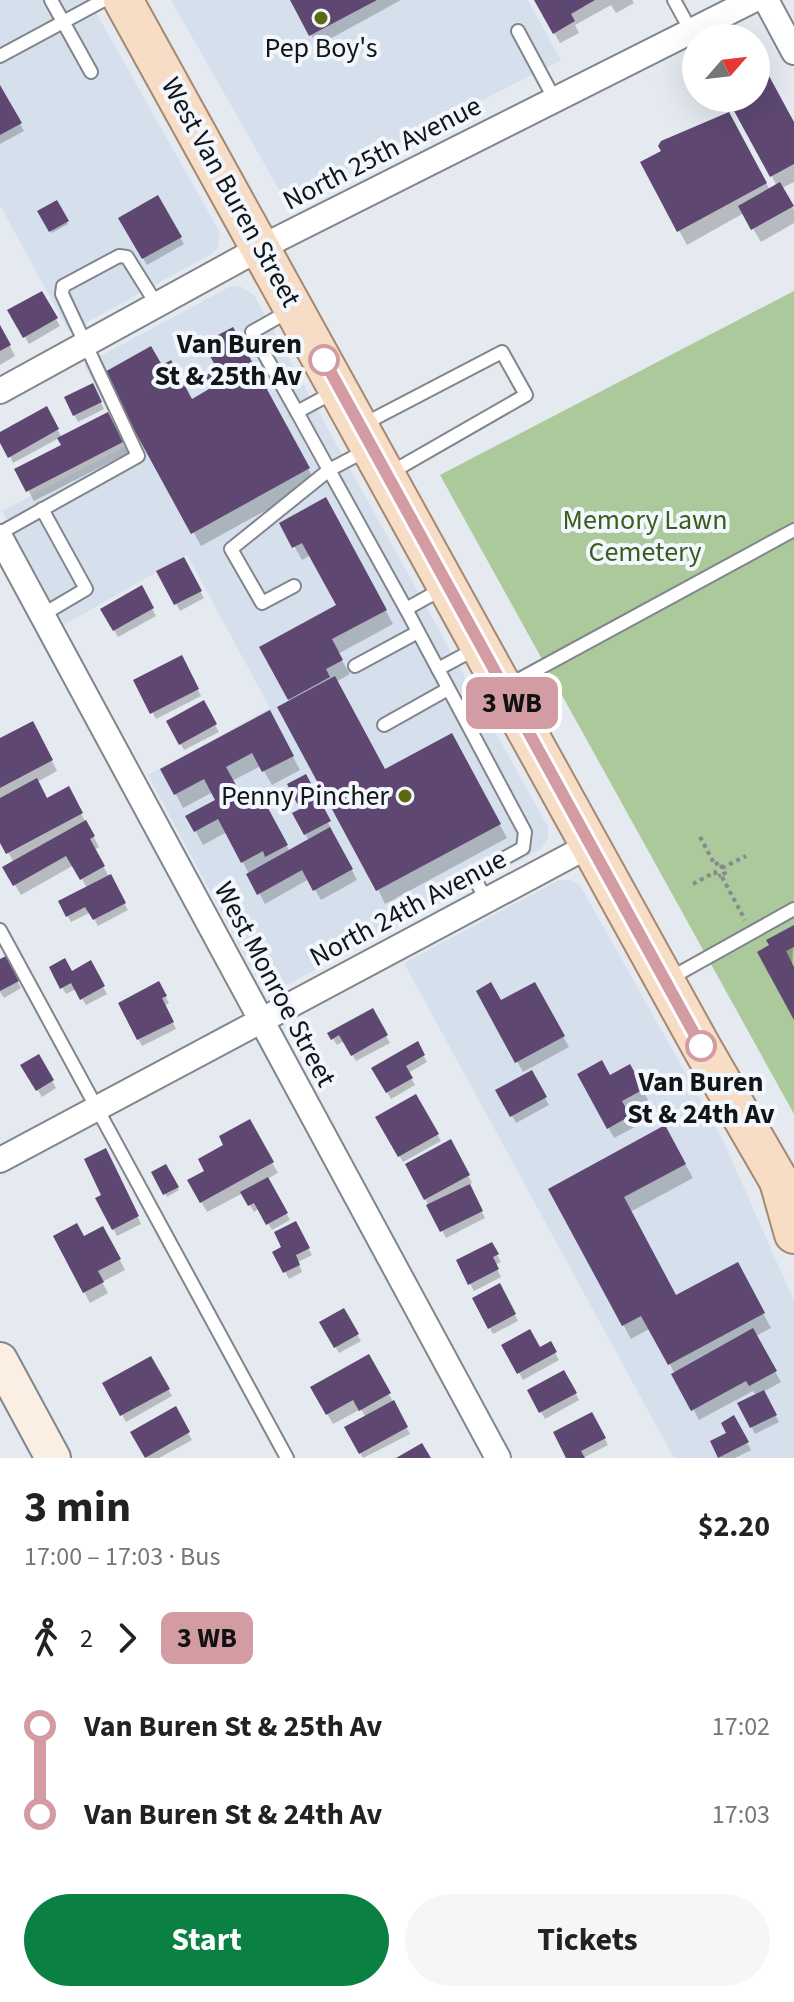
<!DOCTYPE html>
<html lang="en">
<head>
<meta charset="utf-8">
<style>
  :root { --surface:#fff; --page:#f6f6f6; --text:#222; --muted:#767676; --accent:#0b8043 }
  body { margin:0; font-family:"Source Sans 3",sans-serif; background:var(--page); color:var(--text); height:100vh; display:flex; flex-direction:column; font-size:30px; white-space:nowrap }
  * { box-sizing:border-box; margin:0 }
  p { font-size:26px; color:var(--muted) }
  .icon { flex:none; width:44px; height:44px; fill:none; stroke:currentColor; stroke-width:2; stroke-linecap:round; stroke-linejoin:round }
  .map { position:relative; height:1458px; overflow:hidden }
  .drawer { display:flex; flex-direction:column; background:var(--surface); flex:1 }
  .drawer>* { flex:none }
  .badge { padding:0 16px; border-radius:12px; font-size:28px; line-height:52px }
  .needle { width:52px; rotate:62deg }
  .fabs { position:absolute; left:682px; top:24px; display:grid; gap:16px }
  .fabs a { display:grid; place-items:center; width:88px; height:88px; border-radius:50%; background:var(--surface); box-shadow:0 8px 32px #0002; font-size:40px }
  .map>.badge { position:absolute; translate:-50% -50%; box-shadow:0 0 0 4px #fff }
  .legs { display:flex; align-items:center; gap:12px; height:88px; padding:0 24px; font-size:26px }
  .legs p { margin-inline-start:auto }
  .overview { display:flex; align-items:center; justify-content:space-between; height:136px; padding:0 24px }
  h1 { font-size:44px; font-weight:700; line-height:60px }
  .primary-button { display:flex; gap:16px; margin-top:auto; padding:16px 24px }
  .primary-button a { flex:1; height:92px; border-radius:48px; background:var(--accent); color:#fff; font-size:32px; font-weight:700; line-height:92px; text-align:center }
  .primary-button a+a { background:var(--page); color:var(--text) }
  ul { padding:0 24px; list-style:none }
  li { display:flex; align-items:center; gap:28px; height:88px; font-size:30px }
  li i { display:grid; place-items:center; width:12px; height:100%; margin:0 10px; background:currentColor }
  li i::after { content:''; width:20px; height:20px; margin:-10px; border:6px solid; border-radius:50%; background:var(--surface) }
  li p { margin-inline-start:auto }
  li:first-child i { background:linear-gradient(#0000 50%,currentColor 0) }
  li:last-child i { background:linear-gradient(currentColor 50%,#0000 0) }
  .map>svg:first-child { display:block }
  .built { fill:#d6e0ed }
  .green { fill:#acc99b }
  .shadow { fill:#0003 }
  .building { fill:#5e4872 }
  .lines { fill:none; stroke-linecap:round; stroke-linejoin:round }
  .lane-casing { stroke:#81868c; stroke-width:16 }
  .street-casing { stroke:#81868c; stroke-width:28 }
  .secondary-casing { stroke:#81868c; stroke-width:38 }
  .primary-casing { stroke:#a48870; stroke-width:42 }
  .path { stroke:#86898e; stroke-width:4; stroke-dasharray:4 4; stroke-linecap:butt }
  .lane { stroke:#fff; stroke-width:12 }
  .street { stroke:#fff; stroke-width:24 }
  .secondary { stroke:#fbeee2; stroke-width:34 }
  .primary { stroke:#f8ddc6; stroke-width:38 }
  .line-1-casing { stroke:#fff; stroke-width:18 }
  .line-1 { stroke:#d39ca3; stroke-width:12 }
  .poi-dot { fill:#5d6911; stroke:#f2f7fe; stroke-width:3 }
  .stop-1-dot { fill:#fff; stroke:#d39ca3; stroke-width:4 }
  .labels { text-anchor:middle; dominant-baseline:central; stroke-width:8; stroke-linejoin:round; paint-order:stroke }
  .poi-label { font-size:28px; fill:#121416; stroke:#f2f7fe }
  .street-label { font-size:28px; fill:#121416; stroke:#f2f7fe }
  .stop-label { font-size:28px; font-weight:bold; fill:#121416; stroke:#f2f7fe; text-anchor:end }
  .park-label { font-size:28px; fill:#395d1c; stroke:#f2f7fe }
</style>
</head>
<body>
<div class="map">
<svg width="794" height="1458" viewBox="0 0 794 1458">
  <rect width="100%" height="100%" fill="#e5eaf1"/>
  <g class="built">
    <path d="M0 0H89L219 231V245L213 253 69 332 0 205Z"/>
    <path d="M171 0H528L561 60 296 195 287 196 281 193Z"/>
    <path d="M231 286 242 287 254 295 548 827V839L541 849 266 996 148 775 270 708 187 555 64 625 2 511 126 446 84 365Z"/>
    <path d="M559 880H572L581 887 722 1138 794 1301V1458H674L404 963Z"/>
  </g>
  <path class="green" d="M794 291V1114L440 475Z"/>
  <g class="shadow">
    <path d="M292 0H401L317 46Z"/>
    <path d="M536 0H632L634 3 616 13 611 5 575 25 579 33 560 43Z"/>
    <path d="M756 55 794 125V182L782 188 794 210V223L761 242 744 213 687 245 642 163 728 115 770 190 777 186 730 98H756Z"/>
    <path d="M0 88 24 131 0 144Z"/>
    <path d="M158 198 184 244 147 265 121 218Z"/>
    <path d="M57 203 68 224 52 233 40 212Z"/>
    <path d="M41 293 60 326 29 344 10 311Z"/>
    <path d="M0 328 15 356 0 365Z"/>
    <path d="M232 330 316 483 201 546 106 373 161 367 192 401 212 390Z"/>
    <path d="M96 392 104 409 78 422 66 398Z"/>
    <path d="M46 409 62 438 113 425 128 453 34 501 17 470 64 446 59 438 13 463 0 434Z"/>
    <path d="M325 500 393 624 338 654 350 674 336 682 385 771 459 749 507 838 385 904 291 702 261 648 338 606 311 555 302 560 282 524Z"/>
    <path d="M183 560 204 598 180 611 159 572Z"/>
    <path d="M141 588 156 616 118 637 102 609Z"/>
    <path d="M181 658 201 696 156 719 136 681Z"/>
    <path d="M203 703 219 732 184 750 168 721Z"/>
    <path d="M277 726 300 770 272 785 261 766 232 781 246 807 269 813 290 852 309 841 294 814 303 809 305 777 357 880 321 900 309 879 265 904 227 832 203 845 188 817 218 801 213 792 183 808 163 770Z"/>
    <path d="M38 734 57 771 37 782 47 800 68 789 99 847 94 850 128 910 98 926 91 912 71 922 60 902 87 888 74 865 21 895 5 868 14 863 0 838V740Z"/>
    <path d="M794 928 792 965 794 1016 760 953Z"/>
    <path d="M5 959 21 988 4 998 0 992V961Z"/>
    <path d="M90 963 107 994 86 1005 76 989 66 994 51 968 71 973Z"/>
    <path d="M159 984 169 1003 164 1006 176 1029 142 1046 120 1004Z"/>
    <path d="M534 984 569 1047 523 1072 478 992 500 1003Z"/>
    <path d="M372 1011 390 1043 356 1061 344 1041 337 1045 330 1034Z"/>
    <path d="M417 1044 427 1062 408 1073 415 1085 391 1099 374 1069Z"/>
    <path d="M38 1057 56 1088 42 1097 23 1066Z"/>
    <path d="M629 1066 648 1100 626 1112 635 1127 614 1138 579 1075 609 1077Z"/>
    <path d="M531 1073 549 1105 516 1123 498 1091Z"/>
    <path d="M416 1097 441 1141 403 1162 378 1118Z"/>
    <path d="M249 1122 278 1173 267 1179 290 1220 272 1230 259 1208 254 1212 243 1193 207 1212 190 1181 207 1172Z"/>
    <path d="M665 1128 693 1178 630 1212 676 1297 737 1265 771 1328 756 1336 781 1382 763 1392 779 1422 755 1434 740 1404 757 1396 753 1391 699 1420 651 1328 631 1339 550 1189Z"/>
    <path d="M450 1142 472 1183 468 1185 485 1218 446 1238 407 1165Z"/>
    <path d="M109 1158 141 1224 117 1236 98 1199 104 1196Z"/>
    <path d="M166 1167 179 1190 167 1197 153 1173Z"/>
    <path d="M295 1223 312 1255 298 1262 302 1272 289 1279 275 1253 284 1248Z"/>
    <path d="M103 1228 125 1270 102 1282 108 1293 90 1303 56 1237 84 1238Z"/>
    <path d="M491 1244 501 1262 495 1265 501 1277 474 1291 458 1261Z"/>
    <path d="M500 1286 518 1321 493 1334 474 1299Z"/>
    <path d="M343 1311 361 1341 339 1353 321 1323Z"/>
    <path d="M550 1344 559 1360 523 1380 504 1345 539 1350Z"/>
    <path d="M369 1356 410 1434 363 1458 347 1428 366 1418 361 1409 333 1424 313 1388Z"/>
    <path d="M151 1359 172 1396 126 1422 105 1384Z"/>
    <path d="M564 1372 579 1400 545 1419 529 1391Z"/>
    <path d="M175 1409 192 1440 159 1458H147L133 1433Z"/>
    <path d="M592 1414 608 1445 583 1458H568Z"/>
    <path d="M733 1418 751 1450 735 1458H721L712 1442 729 1433Z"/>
  </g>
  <g class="building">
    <path d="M290 0H377L309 36Z"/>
    <path d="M534 0H595L571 14 575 21 553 34Z"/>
    <path d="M756 52 794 122V164L770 177 727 98H756Z"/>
    <path d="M0 85 22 123 0 135Z"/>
    <path d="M729 112 767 183 677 232 640 162 661 151 658 146 661 141Z"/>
    <path d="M780 182 794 206 751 230 738 206Z"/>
    <path d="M158 195 182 237 142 259 118 218Z"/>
    <path d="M57 200 69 221 49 232 37 211Z"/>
    <path d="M42 291 58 318 23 338 7 310Z"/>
    <path d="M0 325 11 345 0 351Z"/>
    <path d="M233 327 310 468 191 534 103 373 151 346 162 365 171 360 192 399 209 389 203 377 217 369 203 343Z"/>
    <path d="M93 383 102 402 73 416 64 397Z"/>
    <path d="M47 406 59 429 8 458 0 443V432Z"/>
    <path d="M108 412 123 442 26 492 14 469 61 445 57 438Z"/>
    <path d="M326 497 387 610 332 639 343 660 326 669 330 677 288 700 259 647 336 605 302 543 292 548 279 523Z"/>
    <path d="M184 557 202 591 174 605 156 571Z"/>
    <path d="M142 585 154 608 113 631 100 609Z"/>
    <path d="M182 655 199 689 150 714 133 680Z"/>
    <path d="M335 676 385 769 452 733 501 824 376 891 277 707Z"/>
    <path d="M204 700 217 724 179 745 166 721Z"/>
    <path d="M270 710 294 756 262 772 252 753 226 767 247 805 262 797 288 845 265 857 263 851 241 863 218 819 194 832 185 816 215 800 204 779 174 795 160 769Z"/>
    <path d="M33 721 53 760 0 788V738Z"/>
    <path d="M306 774 331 821 304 835 292 813 300 809 287 784Z"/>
    <path d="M37 778 47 798 69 786 83 813 6 854 0 843V798Z"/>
    <path d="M86 820 95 836 90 839 105 866 80 880 66 856 13 886 2 867Z"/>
    <path d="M330 827 353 869 313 891 302 870 257 895 246 874Z"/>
    <path d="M111 874 126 903 93 920 85 907 66 917 58 901Z"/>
    <path d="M794 925V947L786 951 794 967V1020L757 952 769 945 766 940Z"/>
    <path d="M6 956 19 981 0 991V959Z"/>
    <path d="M65 958 72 971 91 960 105 986 80 1000 71 983 60 989 49 967Z"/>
    <path d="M159 981 167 996 162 998 174 1022 137 1040 118 1003Z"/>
    <path d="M491 982 501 1000 535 982 565 1036 515 1063 476 991Z"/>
    <path d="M373 1008 388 1035 351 1056 339 1035 331 1040 327 1033Z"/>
    <path d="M418 1041 425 1055 406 1066 413 1078 386 1093 371 1068Z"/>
    <path d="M39 1054 54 1080 36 1091 20 1065Z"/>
    <path d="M602 1060 610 1075 630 1064 644 1089 622 1101 630 1116 607 1129 577 1074Z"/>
    <path d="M532 1070 547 1097 510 1117 495 1090Z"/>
    <path d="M416 1094 439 1134 398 1157 375 1117Z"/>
    <path d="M250 1119 274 1162 200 1203 187 1180 204 1171 198 1159 223 1145 219 1136Z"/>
    <path d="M665 1125 686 1164 624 1197 676 1295 738 1262 765 1313 668 1365 641 1316 622 1326 548 1189Z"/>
    <path d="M451 1139 470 1175 424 1200 405 1164Z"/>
    <path d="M106 1148 139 1216 112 1230 95 1198 101 1195 84 1159Z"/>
    <path d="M166 1164 179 1187 163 1195 151 1172Z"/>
    <path d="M268 1177 288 1213 266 1225 254 1203 248 1206 240 1192Z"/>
    <path d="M470 1184 483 1211 440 1232 426 1205Z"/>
    <path d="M296 1221 310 1248 296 1255 300 1265 283 1273 272 1252 281 1247 274 1232Z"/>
    <path d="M77 1223 84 1236 103 1226 121 1259 98 1271 104 1282 83 1293 53 1236Z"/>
    <path d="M492 1242 499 1254 493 1257 499 1269 468 1285 456 1260Z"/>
    <path d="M500 1283 516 1314 488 1329 472 1298Z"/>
    <path d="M344 1308 359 1334 334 1348 319 1322Z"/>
    <path d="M753 1328 777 1371 749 1386 746 1381 691 1411 671 1374Z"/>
    <path d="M530 1329 540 1347 551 1341 557 1352 517 1374 501 1345Z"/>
    <path d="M369 1354 391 1393 359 1411 353 1400 326 1415 310 1387Z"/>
    <path d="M151 1356 170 1389 120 1416 102 1383Z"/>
    <path d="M564 1370 577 1393 539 1413 527 1390Z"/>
    <path d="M764 1390 777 1415 750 1428 737 1403Z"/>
    <path d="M394 1400 408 1427 359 1454 344 1427Z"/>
    <path d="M176 1406 190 1432 145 1458 130 1432Z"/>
    <path d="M592 1412 606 1438 581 1451 585 1458H566L553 1432Z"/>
    <path d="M734 1415 749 1442 718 1458 710 1441 726 1433 721 1423Z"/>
    <path d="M422 1443 431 1458H396Z"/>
  </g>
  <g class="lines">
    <g class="lane-casing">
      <g id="lane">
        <path d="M51 0 91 72"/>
        <path d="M674 0 691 31"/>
        <path d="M518 31 555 100"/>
        <path d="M0 56 104 0"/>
        <path d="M289 311 252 332 297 412 334 392"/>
        <path d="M297 412 329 470 367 450"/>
        <path d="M364 424 502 352 526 395 390 473"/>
        <path d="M42 509 86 589 42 615"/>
        <path d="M0 533 138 456 62 294 63 286 119 256 127 257 157 305"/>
        <path d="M294 586 262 603 231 549 329 470 406 609 442 589"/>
        <path d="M406 609 438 669 477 648"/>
        <path d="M355 666 418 632"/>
        <path d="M438 669 525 832 523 848 473 875 486 900"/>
        <path d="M507 686 794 530"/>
        <path d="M384 725 448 689"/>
        <path d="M0 930 287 1458"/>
        <path d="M667 980 794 909"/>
      </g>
    </g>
    <g class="street-casing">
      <g id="street">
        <path d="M766 0 794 52"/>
        <path d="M0 391 262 247 753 0"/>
        <path d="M0 537 498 1458"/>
        <path d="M0 1160 590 845"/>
      </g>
    </g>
    <g class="secondary-casing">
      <path id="secondary" d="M0 1360 53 1458"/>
    </g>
    <g class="primary-casing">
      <g id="primary">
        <path d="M123 0 702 1048 779 1181 794 1197"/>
        <path d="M779 1181 794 1234"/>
      </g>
    </g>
    <g class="path">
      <path d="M700 837 715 865 719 862 725 873 721 875 745 920"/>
      <path d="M722 868 746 856"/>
      <path d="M693 884 715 872 717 877 721 875"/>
    </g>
    <use href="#lane" class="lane"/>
    <use href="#street" class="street"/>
    <use href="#secondary" class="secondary"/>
    <use href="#primary" class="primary"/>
  </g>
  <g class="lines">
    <g class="line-1-casing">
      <path id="line-1" d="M324 360 701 1046"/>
    </g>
    <use href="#line-1" class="line-1"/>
  </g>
  <g class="poi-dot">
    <circle cx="321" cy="18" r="8"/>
    <circle cx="405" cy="796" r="8"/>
  </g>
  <g class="stop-1-dot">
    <circle cx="324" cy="360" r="14"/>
    <circle cx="701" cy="1046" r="14"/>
  </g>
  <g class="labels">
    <g class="poi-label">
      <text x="321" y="48">Pep Boy's</text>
      <text x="389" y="796" text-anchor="end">Penny Pincher</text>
    </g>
    <g class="street-label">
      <text transform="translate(382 153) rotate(-27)">North 25th Avenue</text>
      <text transform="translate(231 192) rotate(61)">West Van Buren Street</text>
      <text transform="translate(408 908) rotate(-28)">North 24th Avenue</text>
      <text transform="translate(275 984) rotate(62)">West Monroe Street</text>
    </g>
    <g class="stop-label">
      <text x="302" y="344">Van Buren<tspan x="302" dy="32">St &amp; 25th Av</tspan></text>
      <text x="701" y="1082" text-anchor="middle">Van Buren<tspan x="701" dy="32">St &amp; 24th Av</tspan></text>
    </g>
    <g class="park-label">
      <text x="645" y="520">Memory Lawn<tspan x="645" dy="32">Cemetery</tspan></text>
    </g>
  </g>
</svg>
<div class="fabs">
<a><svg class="needle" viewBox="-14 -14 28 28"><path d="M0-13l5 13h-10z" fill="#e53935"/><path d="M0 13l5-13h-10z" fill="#767676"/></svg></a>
</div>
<b class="badge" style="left:512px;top:703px;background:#d39ca3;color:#111">3 WB</b>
</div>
<section class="drawer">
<div class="overview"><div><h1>3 min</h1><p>17:00 – 17:03 · Bus</p></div><b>$2.20</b></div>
<div class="legs"><svg class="icon" aria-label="walk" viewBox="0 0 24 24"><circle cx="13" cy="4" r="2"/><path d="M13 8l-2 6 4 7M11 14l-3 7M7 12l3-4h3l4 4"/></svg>2<svg class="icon" aria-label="forward" viewBox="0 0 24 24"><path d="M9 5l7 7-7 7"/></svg><b class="badge" style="background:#d39ca3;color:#111">3 WB</b></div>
<ul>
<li><i style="color:#d39ca3"></i><b>Van Buren St &amp; 25th Av</b><p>17:02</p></li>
<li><i style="color:#d39ca3"></i><b>Van Buren St &amp; 24th Av</b><p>17:03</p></li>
</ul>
<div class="primary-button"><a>Start</a><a>Tickets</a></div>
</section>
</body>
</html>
